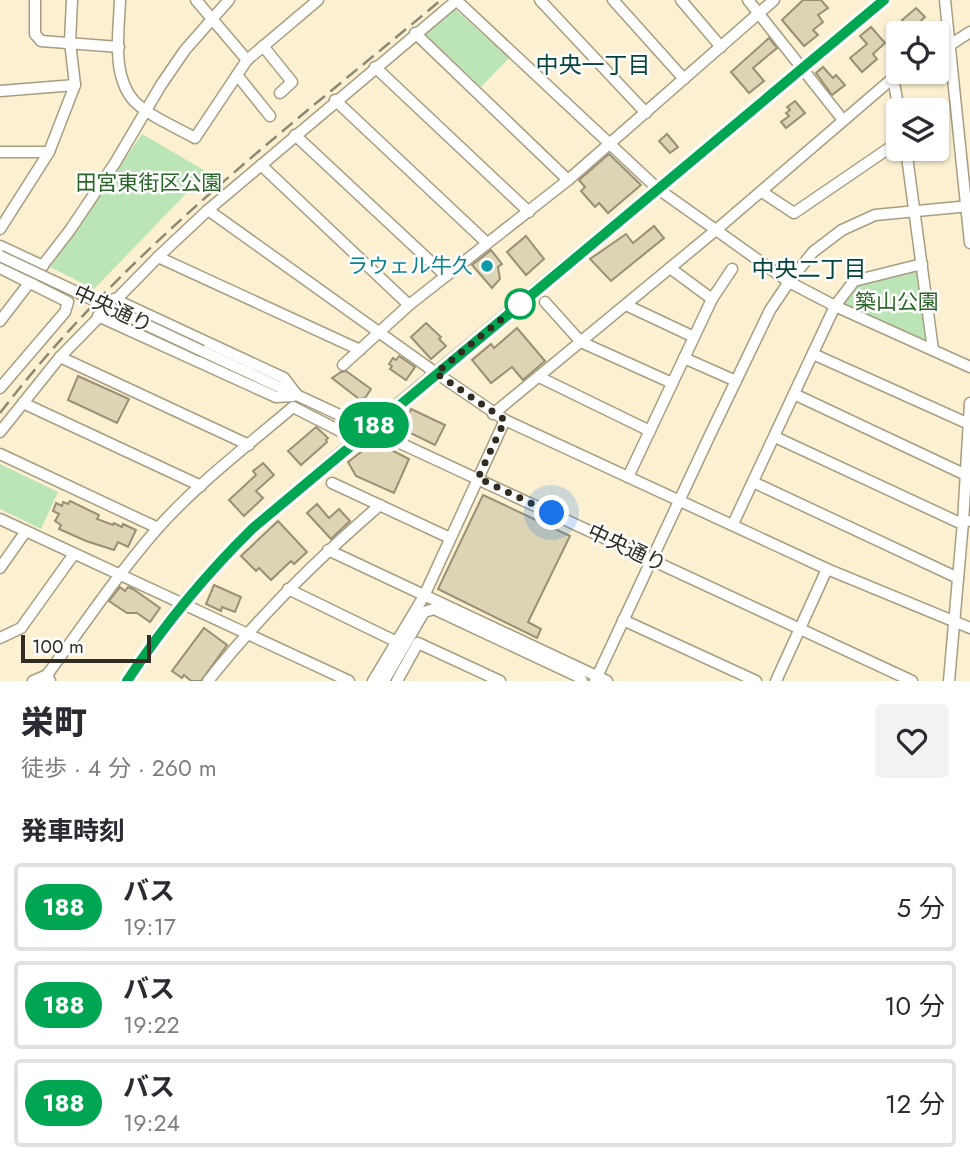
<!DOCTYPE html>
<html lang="ja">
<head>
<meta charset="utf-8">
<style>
  :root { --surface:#fff; --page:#f2f2f3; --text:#2b2b33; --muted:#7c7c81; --line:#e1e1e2 }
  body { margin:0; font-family:Jost,"Noto Sans JP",sans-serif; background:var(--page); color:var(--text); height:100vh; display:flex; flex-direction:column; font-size:26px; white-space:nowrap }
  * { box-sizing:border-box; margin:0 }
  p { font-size:23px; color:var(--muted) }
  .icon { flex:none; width:38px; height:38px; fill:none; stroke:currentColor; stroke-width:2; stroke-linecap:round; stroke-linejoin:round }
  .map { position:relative; height:681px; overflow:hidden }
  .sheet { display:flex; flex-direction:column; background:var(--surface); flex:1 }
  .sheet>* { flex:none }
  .badge { padding:0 14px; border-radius:23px; font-size:24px; line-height:46px }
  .controls { position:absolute; left:886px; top:21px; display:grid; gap:14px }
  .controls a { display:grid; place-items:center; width:63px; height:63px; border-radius:7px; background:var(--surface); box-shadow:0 2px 5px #0004; font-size:35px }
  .scale { position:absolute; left:21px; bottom:18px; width:130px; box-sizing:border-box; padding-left:7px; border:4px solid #312d22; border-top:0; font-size:19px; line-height:24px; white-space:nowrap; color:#312d22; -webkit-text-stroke:5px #fefefe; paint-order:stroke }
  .you { position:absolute; width:35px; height:35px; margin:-18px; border:5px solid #fff; border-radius:50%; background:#1a73e8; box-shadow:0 0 0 10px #1a73e833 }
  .map>.badge { position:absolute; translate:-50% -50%; box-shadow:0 0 0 4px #fff }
  h2 { padding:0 21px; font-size:26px; line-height:63px }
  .round { display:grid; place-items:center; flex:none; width:74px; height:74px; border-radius:7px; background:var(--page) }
  .head { display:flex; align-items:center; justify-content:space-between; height:119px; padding:0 21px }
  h1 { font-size:33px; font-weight:800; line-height:52px }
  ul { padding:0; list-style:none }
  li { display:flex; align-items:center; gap:21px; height:88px; margin:0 14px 10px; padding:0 7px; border:4px solid var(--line); border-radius:7px }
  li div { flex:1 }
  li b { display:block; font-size:26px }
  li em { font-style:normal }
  li .badge { min-width:77px; font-weight:700; text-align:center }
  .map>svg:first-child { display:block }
  .green { fill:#bbe5b7 }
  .building { fill:#ddd3b5; stroke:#998f74; stroke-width:2 }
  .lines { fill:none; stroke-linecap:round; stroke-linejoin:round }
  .minor-casing { stroke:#a79d81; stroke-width:13 }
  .minor { stroke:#fff; stroke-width:10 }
  .rail { stroke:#8e8773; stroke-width:2.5; stroke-dasharray:14 7; stroke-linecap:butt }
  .minor-bridge-casing { stroke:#a79d81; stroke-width:13; stroke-linecap:butt }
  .minor-bridge { stroke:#fff; stroke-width:10 }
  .line-casing { stroke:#fff; stroke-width:16 }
  .line { stroke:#00a651; stroke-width:10 }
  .walk { stroke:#312d22; stroke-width:7; stroke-dasharray:0 12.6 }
  .culture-dot { fill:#0f9aa8; stroke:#fefefe; stroke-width:2.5 }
  .stop-dot { fill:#fff; stroke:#00a651; stroke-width:3.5 }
  .labels { text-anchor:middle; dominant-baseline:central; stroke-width:5; stroke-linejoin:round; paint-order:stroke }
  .park-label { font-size:21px; fill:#296628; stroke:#fefefe }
  .culture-label { font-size:21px; fill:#0d838f; stroke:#fefefe; text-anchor:end }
  .street-label { font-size:21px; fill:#312d22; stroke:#fefefe }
  .neighbourhood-label { font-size:23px; fill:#05443c; stroke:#fefefe }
</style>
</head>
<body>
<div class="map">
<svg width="970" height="681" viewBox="0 0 970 681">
  <rect width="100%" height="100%" fill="#fbf1d2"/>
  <g class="green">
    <path d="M455 9 509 58 481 87 425 34Z"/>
    <path d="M142 134 207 172 94 289 50 267Z"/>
    <path d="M922 264 933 350 835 306 854 281Z"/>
    <path d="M0 464 58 492 41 529 0 509Z"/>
  </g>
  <g class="building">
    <path d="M803 0H821L828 8 818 15 823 22 813 30 818 35 804 46 782 20Z"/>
    <path d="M916 8 925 17 911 30 902 20Z"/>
    <path d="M871 27 885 43 873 54 877 59 862 72 850 58 867 44 860 36Z"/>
    <path d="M769 38 777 48 753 68 764 81 749 93 731 72Z"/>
    <path d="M823 67 833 78 836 75 845 85 832 95 816 73Z"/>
    <path d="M795 101 805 113 786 128 781 122 789 116 786 113 790 110 787 107Z"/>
    <path d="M667 134 678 147 670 153 659 141Z"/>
    <path d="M609 154 641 185 608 213 599 203 595 207 581 191 585 187 579 180Z"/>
    <path d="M654 226 664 238 611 281 590 259 626 234 633 243Z"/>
    <path d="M526 236 544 259 526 275 507 252Z"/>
    <path d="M491 250 502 264 498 267 500 279 492 288 472 265Z"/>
    <path d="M426 323 441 337 439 339 446 346 431 359 411 337Z"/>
    <path d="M517 328 545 361 523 380 512 367 491 383 472 360 491 344 494 348Z"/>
    <path d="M399 356 415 367 406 380 390 369 392 366 389 364 393 358 396 360Z"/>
    <path d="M346 371 371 389 365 398 359 399 332 378 341 372Z"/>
    <path d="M78 376 129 399 117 423 68 400Z"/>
    <path d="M411 409 445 425 435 445 402 429Z"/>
    <path d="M316 427 328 438 326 440 327 442 301 465 288 451Z"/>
    <path d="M380 444 409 459 394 493 356 476 348 462 369 446Z"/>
    <path d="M263 463 274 475 256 491 263 498 244 516 229 500 256 475 253 471Z"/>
    <path d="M483 495 570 536 528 622 541 629 537 638 438 589Z"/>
    <path d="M70 501 99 515 97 519 113 525 114 523 122 527 123 524 136 530 128 547 118 542 114 550 86 541 59 529 61 525 55 521 59 514 53 511 56 503 62 506 63 502 68 504Z"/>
    <path d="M317 504 329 518 339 509 350 521 331 539 307 513Z"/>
    <path d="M278 521 307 552 294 564 291 561 271 580 259 568 256 571 241 556Z"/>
    <path d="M214 585 241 597 235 612 222 607 221 611 206 604Z"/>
    <path d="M120 587 125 591 128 587 133 589 160 608 150 622 137 613H127L109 601Z"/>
    <path d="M204 628 227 645 201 681H191L184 675 182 678 172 671Z"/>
  </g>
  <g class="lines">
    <g class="minor-casing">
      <g id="minor">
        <path d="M35 0V34L41 41 119 47"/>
        <path d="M120 0C119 32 111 75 134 101 150 117 176 127 195 138L247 60 318 0"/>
        <path d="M196 0 247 60"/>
        <path d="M456 0 658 189 716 230 789 282 835 306 970 367"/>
        <path d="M540 0 646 113"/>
        <path d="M613 0 684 79"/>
        <path d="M681 0 721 47"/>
        <path d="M748 0 843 120"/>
        <path d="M945 0 970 243"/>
        <path d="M415 33 568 180"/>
        <path d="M263 46 292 82 280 93"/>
        <path d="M936 54 970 32"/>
        <path d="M375 67 529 212"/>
        <path d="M237 75 270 116"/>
        <path d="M893 78 899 110"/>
        <path d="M0 91 75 85 70 42 72 0"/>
        <path d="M335 100 487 243"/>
        <path d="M295 135 446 276"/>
        <path d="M906 149 933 350"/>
        <path d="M0 152H49"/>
        <path d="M261 165 409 305"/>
        <path d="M762 192 794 213 898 142"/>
        <path d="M208 210 436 373 505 420 827 569 970 628"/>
        <path d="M0 229 49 152 75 85"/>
        <path d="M0 246 43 266"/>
        <path d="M158 257 360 350"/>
        <path d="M0 268 68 302 65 312 0 388"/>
        <path d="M114 299 284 378 297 395"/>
        <path d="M712 299 732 269"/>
        <path d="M545 302 581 342 672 383"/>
        <path d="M626 305 694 337"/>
        <path d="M98 316 276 397 293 396"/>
        <path d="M0 321 70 230 115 163 161 85 185 50 229 0"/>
        <path d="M202 351 912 681"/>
        <path d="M813 354 969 424"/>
        <path d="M60 357 249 445"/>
        <path d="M684 358 736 381"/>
        <path d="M343 365 409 305 568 180 774 0"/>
        <path d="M539 377 650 431"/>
        <path d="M794 394 966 475"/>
        <path d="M23 403 201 486"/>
        <path d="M493 414 716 230 893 78 905 72"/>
        <path d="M0 432 60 357 158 257 208 210 457 0"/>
        <path d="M775 437 960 523 968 521"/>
        <path d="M0 454 158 528"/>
        <path d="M628 477 712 299 670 268"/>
        <path d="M753 482 958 578"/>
        <path d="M332 483 450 538"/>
        <path d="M0 519 349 681"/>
        <path d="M733 524 835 306 854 281 922 264"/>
        <path d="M328 550 607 681"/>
        <path d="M0 568 26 531"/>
        <path d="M288 589 397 642"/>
        <path d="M623 620 756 681"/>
        <path d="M0 638 21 628 74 554"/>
        <path d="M33 681 47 675"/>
        <path d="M50 681 47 675C83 626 117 575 157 529 197 484 247 446 293 407L342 432"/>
        <path d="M127 681 154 640 182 603 219 561 253 528 369 428 884 0"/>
        <path d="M208 681C260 615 316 560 380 505"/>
        <path d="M373 681 424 596 505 420"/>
        <path d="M384 681 424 612 434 609 579 677 582 681"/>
        <path d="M397 681 418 643 500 681"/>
        <path d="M595 681 709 437 770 310 789 282 813 252 842 230 875 215 970 206"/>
        <path d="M776 681 827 569"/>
        <path d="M949 681 963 522 970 403"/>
      </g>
    </g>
    <use href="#minor" class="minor"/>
    <path class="rail" d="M0 413C123 252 287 129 441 0"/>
    <g class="minor-bridge-casing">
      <path id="minor-bridge" d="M0 256 202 351"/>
    </g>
    <use href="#minor-bridge" class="minor-bridge"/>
  </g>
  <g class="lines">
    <g class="line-casing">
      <path id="line" d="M127 681C164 625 205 575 253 528L884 0"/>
    </g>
    <use href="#line" class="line"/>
    <path class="walk" d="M520 304 436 373 505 420 478 478 552 513"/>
  </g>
  <circle class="culture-dot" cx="487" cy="266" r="7"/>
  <circle class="stop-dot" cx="520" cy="304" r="14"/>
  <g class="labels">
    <g class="park-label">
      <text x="149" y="183">田宮東街区公園</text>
      <text x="897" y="302">築山公園</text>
    </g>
    <g class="culture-label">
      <text x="473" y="266">ラウェル牛久</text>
    </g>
    <g class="street-label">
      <text transform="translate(113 309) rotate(25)">中央通り</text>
      <text transform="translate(627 548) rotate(25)">中央通り</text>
    </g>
    <g class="neighbourhood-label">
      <text x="593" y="65">中央一丁目</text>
      <text x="809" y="269">中央二丁目</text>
    </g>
  </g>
</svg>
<div class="controls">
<a><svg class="icon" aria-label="locate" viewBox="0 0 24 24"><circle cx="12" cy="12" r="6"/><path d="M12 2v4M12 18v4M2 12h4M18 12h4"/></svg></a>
<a><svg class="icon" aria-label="layers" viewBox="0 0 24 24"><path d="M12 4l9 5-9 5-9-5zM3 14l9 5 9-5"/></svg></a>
</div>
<div class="scale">100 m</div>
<div class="you" style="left:552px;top:513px"></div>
<b class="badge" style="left:374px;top:425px;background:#00a651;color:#fff">188</b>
</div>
<section class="sheet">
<div class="head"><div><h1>栄町</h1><p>徒歩 · 4 分 · 260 m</p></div><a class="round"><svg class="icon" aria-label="heart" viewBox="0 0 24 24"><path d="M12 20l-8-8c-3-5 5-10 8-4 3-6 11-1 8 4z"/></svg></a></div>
<h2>発車時刻</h2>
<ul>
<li><span class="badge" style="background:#00a651;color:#fff">188</span><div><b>バス</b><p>19:17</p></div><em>5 分</em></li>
<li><span class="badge" style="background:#00a651;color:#fff">188</span><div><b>バス</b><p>19:22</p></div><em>10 分</em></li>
<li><span class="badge" style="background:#00a651;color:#fff">188</span><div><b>バス</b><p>19:24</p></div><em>12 分</em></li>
</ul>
</section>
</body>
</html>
